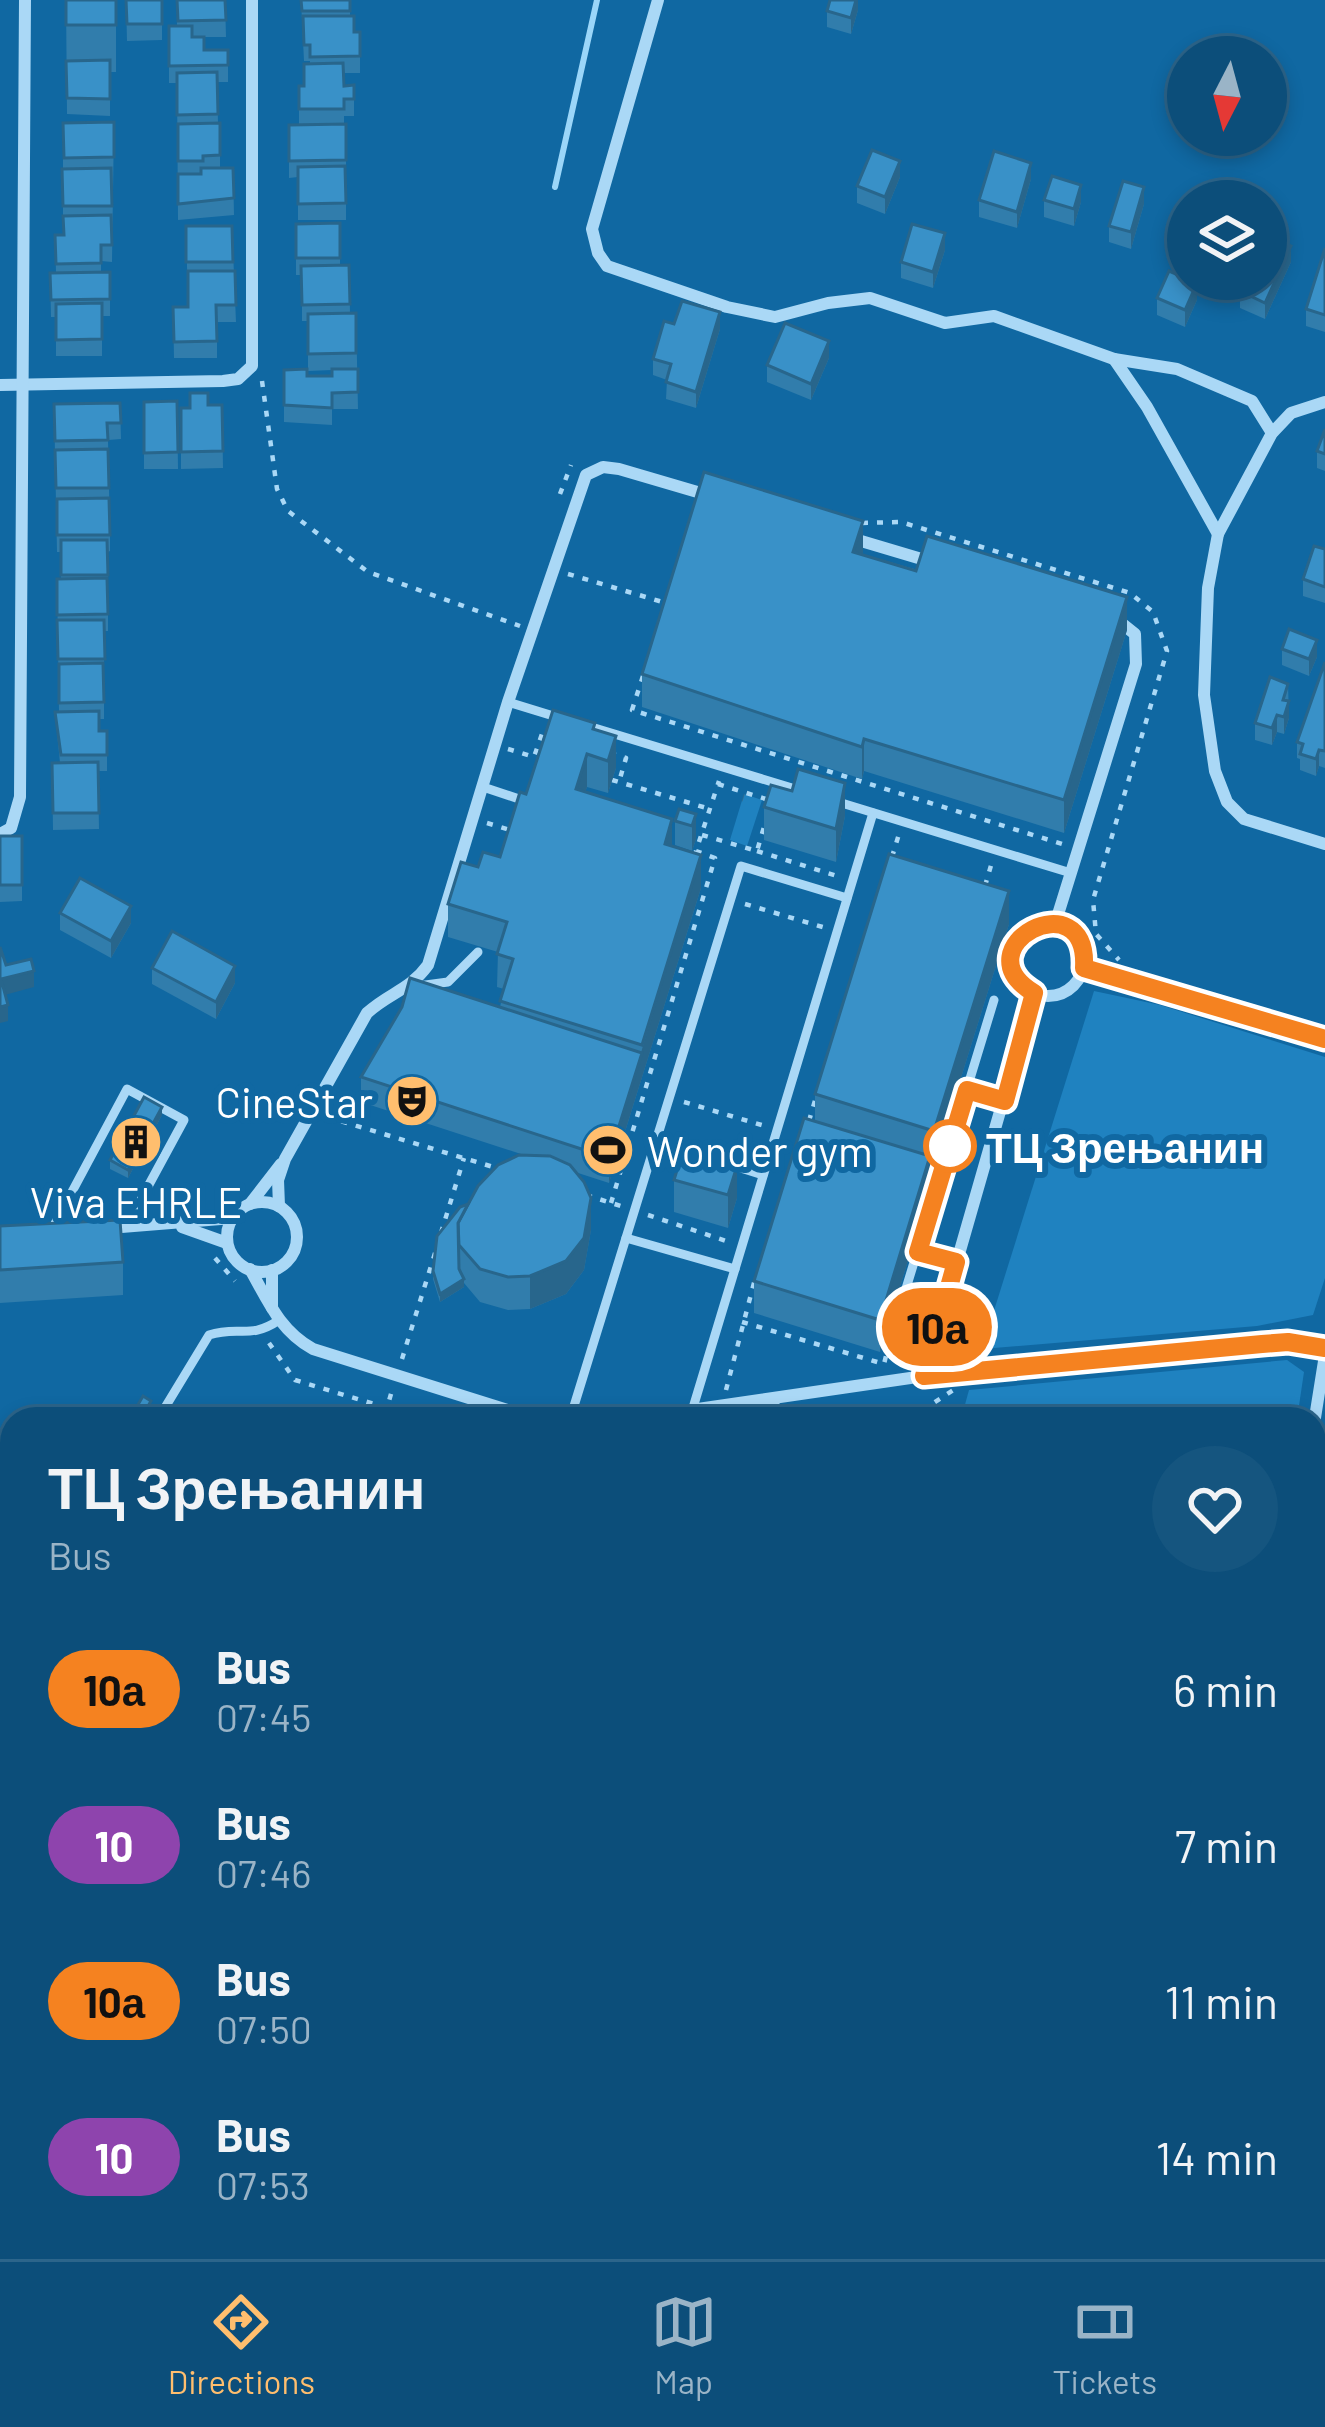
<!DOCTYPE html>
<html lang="en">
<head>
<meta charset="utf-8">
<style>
  :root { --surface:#0c4e7a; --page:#15557f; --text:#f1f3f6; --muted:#9ab4c7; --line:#2c658b; --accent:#ffbe6e }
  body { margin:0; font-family:Barlow,sans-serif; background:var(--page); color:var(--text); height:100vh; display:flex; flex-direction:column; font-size:45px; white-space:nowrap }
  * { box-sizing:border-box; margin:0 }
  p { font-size:39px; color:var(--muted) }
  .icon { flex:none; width:66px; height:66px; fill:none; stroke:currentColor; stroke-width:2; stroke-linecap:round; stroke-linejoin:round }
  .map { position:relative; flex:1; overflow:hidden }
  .side { position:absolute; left:0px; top:1407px; width:1326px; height:852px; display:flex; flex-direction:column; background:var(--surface); border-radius:36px 36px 0 0; box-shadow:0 6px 18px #0003,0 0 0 3px var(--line) }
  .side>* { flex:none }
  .badge { padding:0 24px; border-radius:39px; font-size:42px; line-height:78px }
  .needle { width:78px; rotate:186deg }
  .controls { position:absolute; left:1167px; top:36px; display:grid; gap:24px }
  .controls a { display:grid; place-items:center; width:120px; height:120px; border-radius:50%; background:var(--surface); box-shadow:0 6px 18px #0003,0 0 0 3px var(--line); font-size:60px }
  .map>.badge { position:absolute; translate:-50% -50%; box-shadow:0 0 0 6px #fff }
  .round { display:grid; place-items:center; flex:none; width:126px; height:126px; border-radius:63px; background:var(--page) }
  .head { display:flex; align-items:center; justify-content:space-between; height:204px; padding:0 48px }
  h1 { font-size:57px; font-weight:600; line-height:90px }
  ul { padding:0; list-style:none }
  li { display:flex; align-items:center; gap:36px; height:156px; padding:0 48px }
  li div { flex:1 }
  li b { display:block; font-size:45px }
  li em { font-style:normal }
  li .badge { min-width:132px; font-weight:700; text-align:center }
  .menu { display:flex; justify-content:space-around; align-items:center; height:168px; border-top:3px solid var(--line); background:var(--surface); font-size:33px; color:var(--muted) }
  .menu a { display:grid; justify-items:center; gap:6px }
  .menu .current { color:var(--accent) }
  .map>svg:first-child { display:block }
  .green { fill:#1f82c0 }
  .park { fill:url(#park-tufts) }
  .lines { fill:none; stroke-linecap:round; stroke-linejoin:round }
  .stream { stroke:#9bd6f9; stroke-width:6 }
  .path { stroke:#aad8f6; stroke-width:4.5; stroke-dasharray:6 9; stroke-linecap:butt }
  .service { stroke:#aad8f6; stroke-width:9 }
  .minor { stroke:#aad8f6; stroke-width:12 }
  .tertiary { stroke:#aad8f6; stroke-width:21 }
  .secondary { stroke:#daf0fe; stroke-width:24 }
  .primary { stroke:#f8fcff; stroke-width:30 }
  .wall { fill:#317dac }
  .shaded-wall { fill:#28668c }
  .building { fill:#3991c8; stroke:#28668c; stroke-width:3 }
  .line-casing { stroke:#fff; stroke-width:27 }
  .line { stroke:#f58220; stroke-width:18 }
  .stop-dot { fill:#fff; stroke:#f58220; stroke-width:6 }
  .labels { text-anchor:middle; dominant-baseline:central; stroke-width:12; stroke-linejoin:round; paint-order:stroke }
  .poi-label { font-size:42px; fill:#fff; stroke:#1068a2; text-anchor:end }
  .stop-label { font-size:42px; font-weight:bold; fill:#fff; stroke:#1068a2; text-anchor:start }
</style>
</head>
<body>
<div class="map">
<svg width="1325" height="2259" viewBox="0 0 1325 2259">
  <defs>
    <pattern id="park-tufts" width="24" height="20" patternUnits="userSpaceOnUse" patternTransform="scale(3)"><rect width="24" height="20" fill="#1f82c0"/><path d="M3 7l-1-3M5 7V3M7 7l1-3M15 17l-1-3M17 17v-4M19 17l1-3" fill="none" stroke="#316c92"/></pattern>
  </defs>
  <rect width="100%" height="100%" fill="#1068a2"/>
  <g class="green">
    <path d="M1094 991 1160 1005 1325 1057V1278L1313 1315 1257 1326 982 1349Z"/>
    <path d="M1287 1360 1304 1372 1297 1419H961L969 1390Z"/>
    <path d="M1325 1783V2066L1314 2058V1792Z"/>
    <path d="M741 2247H1125L1127 2259H678Z"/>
  </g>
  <path class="park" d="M744 794 762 800 747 846 730 840Z"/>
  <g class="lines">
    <path class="stream" d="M555 187 597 0"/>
    <g class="path">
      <path d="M262 381 277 489 288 511 368 572 520 626"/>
      <path d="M560 494 571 465"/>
      <path d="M862 523 901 522 1130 593 1153 612 1167 651 1093 900 1096 934 1119 960"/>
      <path d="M568 574 666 603"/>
      <path d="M643 676 632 710 1062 844"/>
      <path d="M508 749 534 757 543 731 548 733"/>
      <path d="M610 753 626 758 619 782"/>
      <path d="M612 780 710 809"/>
      <path d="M718 784 769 800"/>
      <path d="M487 823 510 830"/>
      <path d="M702 835 757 851 766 820"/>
      <path d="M757 851 837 876"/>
      <path d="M892 857 899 834"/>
      <path d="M985 886 992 862"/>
      <path d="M745 904 826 928"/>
      <path d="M684 1102 765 1126"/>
      <path d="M327 1117 500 1169"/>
      <path d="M809 1121 816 1097"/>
      <path d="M586 1195 621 1206"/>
      <path d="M611 1203 715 858 696 851 719 781"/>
      <path d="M648 1215 729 1242"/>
      <path d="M441 1233 464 1158"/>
      <path d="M215 1258 235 1281"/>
      <path d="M742 1322 884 1364 886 1356"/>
      <path d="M269 1343 295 1380 387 1408 393 1387"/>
      <path d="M402 1359 436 1250"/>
      <path d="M726 1390 755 1279"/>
      <path d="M387 1408 425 1419"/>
      <path d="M847 1419 929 1406 955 1389"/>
      <path d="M1314 1591H1319L1325 1617"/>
      <path d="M0 1623H12"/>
    </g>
    <g class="service">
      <path d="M508 702 560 718"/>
      <path d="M588 726 802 791"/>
      <path d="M483 787 528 802"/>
      <path d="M835 801 1071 873"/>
      <path d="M418 986 448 982 478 952"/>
      <path d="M967 1090 1005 1101"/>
      <path d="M656 1142 695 1154"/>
      <path d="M728 1164 763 1175"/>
      <path d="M51 1231 127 1089 184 1120 126 1227"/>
      <path d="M626 1238 735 1269"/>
      <path d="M918 1252 956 1262"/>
      <path d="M890 1341 994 1000"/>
      <path d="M775 1399V1419"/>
      <path d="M692 1411 873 813"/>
      <path d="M158 1419 209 1335C239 1325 250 1340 279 1320"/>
      <path d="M570 1419 741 866 847 898"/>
      <path d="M0 2121 12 2120"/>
      <path d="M159 2247 162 2259"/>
      <path d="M239 2259 241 2247"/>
    </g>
    <g class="minor">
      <path d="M658 0 592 229 598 253 607 266 727 307 775 317 828 303 870 298 945 323 994 316 1114 359 1177 369 1252 401 1272 433"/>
      <path d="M1114 359 1147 407 1218 534"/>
      <path d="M0 385 223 381 238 379 252 366V0"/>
      <path d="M1325 402 1291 413 1272 433 1218 534 1208 588 1204 695 1215 771 1227 802 1244 819 1325 844"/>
      <path d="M851 538 935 563"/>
      <path d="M0 834 11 828 20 797 25 0"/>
      <circle cx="1048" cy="960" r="36"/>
      <path d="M1055 924 1136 664 1135 634 1115 618"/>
      <path d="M1084 967 1325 1039"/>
      <circle cx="262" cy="1237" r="35"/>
      <path d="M250 1204 281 1164"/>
      <path d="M279 1206 278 1180 285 1159 367 1013C390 992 409 991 428 965L508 702 586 475 603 467 619 469 711 496"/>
      <path d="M182 1227 227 1243"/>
      <path d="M109 1228 233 1218"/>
      <path d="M250 1269C268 1301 280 1331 313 1349L536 1419"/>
      <path d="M272 1308V1270"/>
      <path d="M924 1376 1034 993"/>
      <path d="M629 1419 924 1376 1262 1344 1288 1342 1325 1348"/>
      <path d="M1314 1424 1325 1355"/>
    </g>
    <g class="tertiary">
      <path d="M1314 2182 1325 2191"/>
      <path d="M467 2259 527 2247"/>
    </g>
    <path class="secondary" d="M0 1655H12"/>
    <g class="primary">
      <path d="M1314 1647 1325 1659"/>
      <path d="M1314 1728 1325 1714"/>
      <path d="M1168 2259 1173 2247"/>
    </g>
  </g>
  <g class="wall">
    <path d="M66 0H116V72H110V116L67 114Z"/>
    <path d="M126 0H162V40L127 41Z"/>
    <path d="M177 0H225L226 37H192L204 50H228V82H217L218 123H220V168H233L234 215 178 220 177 83H169V43L177 26Z"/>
    <path d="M301 0H350V16L354 32H360V73H343L344 86 354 85V116H344V124H346V220H298V177L289 178V125H299V86H304L310 64V61H304Z"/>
    <path d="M858 0V10L851 34 827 27V11Z"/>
    <path d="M114 122 112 262 101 261V272H110V316H102V356H56V317H51L50 273H56L55 235H63V123Z"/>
    <path d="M900 177 885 214 857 203V186Z"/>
    <path d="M1031 179 1017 228 979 217V200Z"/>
    <path d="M1044 200 1081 202 1074 226 1044 217Z"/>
    <path d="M1144 204 1131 249 1109 242V226Z"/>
    <path d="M340 223V265H349L350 313H356L358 409H332V425L284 422V370L307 376H332V370L308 371V321H302V275H296V224Z"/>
    <path d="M186 226H232L236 322H217V358H174L173 307H188Z"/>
    <path d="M1325 248V332L1306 326V309Z"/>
    <path d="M945 250 933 288 901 278V262Z"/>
    <path d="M1291 262 1265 319 1240 308V291Z"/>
    <path d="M1157 298 1197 300 1185 327 1157 315Z"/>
    <path d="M674 324 720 329 696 408 666 399 667 380 653 375V359Z"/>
    <path d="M829 358 811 400 767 382V365Z"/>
    <path d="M177 401 178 469H144V402Z"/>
    <path d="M120 403 121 439 108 440 110 535V551L108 552V631H104V719H99V731H107V771H98L99 829 53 830 52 763H60L55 712H59L57 579H61V552H57L54 404Z"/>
    <path d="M208 405H222L223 468 181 469V408Z"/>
    <path d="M1325 429V471L1317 468V451Z"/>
    <path d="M1325 549V603L1303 596V579Z"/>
    <path d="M862 554 1127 630 1064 833 864 771 862 779 642 707V674Z"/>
    <path d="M1282 649 1317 657 1309 676 1282 665Z"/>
    <path d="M1325 662V768L1319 766 1316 776 1300 770V759L1297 758V742Z"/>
    <path d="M1288 684 1289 718 1284 734 1277 732 1272 745 1255 740V723Z"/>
    <path d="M595 729 616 768 608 793 587 787 585 792 672 846 701 888 609 1183 575 1172 591 1230 584 1270 566 1294 530 1309 508 1310 480 1302 464 1283V1287L440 1302 433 1279V1271L468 1204 524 1155 361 1102V1077L500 1007 504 989 497 987 498 952 448 937V904L478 867 500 857 526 794Z"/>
    <path d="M764 807 845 816 836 862 764 840Z"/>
    <path d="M696 814V839L692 851 675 845V821Z"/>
    <path d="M0 836H22V901L0 902Z"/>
    <path d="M60 913 131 923 111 958 60 930Z"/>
    <path d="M1009 924 934 1164 930 1163V1189L880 1352 754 1313V1281L815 1121V1094Z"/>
    <path d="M152 968 235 983 216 1019 152 984Z"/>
    <path d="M162 1115 128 1178 110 1169V1160Z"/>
    <path d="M674 1180 737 1198 728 1228 674 1212Z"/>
    <path d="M0 1226 123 1262V1295L0 1303Z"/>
    <path d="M136 1408 151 1409 145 1419H140L136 1417Z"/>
    <rect x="0" y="1716" width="12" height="170"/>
  </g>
  <g class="shaded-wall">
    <path d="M856 0H858V10L851 34V18Z"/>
    <path d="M900 161V177L885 214V197Z"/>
    <path d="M1031 163V179L1017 228V212Z"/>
    <path d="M1081 185V202L1074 226V209Z"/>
    <path d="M1144 187V204L1131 249V232Z"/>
    <path d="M945 233V250L933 288V272Z"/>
    <path d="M1291 246V262L1265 319V303Z"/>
    <path d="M1197 283V300L1185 327V310Z"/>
    <path d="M720 312V329L696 408V392Z"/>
    <path d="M829 341V358L811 400V384Z"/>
    <path d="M863 521V553L853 584V552Z"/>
    <path d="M1127 597V630L1064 833V800Z"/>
    <path d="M1317 640V657L1309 676V659Z"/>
    <path d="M1289 701V718L1284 734V717Z"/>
    <path d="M1277 715V732L1272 745V728Z"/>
    <path d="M616 736V768L608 793V761Z"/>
    <path d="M864 739V771L862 779V747Z"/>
    <path d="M1319 750V766L1316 776V759Z"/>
    <path d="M587 754V787L576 822V789Z"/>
    <path d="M845 783V816L836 862V829Z"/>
    <path d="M696 814V839L692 851V826Z"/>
    <path d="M672 819V852L665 844Z"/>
    <path d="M701 855V888L609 1183V1158Z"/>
    <path d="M1009 891V924L934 1164V1131Z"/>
    <path d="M131 906V923L111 958V941Z"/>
    <path d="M235 966V983L216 1019V1002Z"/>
    <path d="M34 971V987L1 996V979Z"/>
    <path d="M8 1005V1021L0 1023V1007Z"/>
    <path d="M162 1107V1115L128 1178V1170Z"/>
    <path d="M930 1156V1189L880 1352V1320Z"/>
    <path d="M737 1166V1198L728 1228V1195Z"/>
    <path d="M591 1198V1230L584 1270 566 1294 530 1309V1276Z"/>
    <path d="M464 1279V1287L440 1302V1294Z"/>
  </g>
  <g class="building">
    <rect x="66" y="0" width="50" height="25"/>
    <path d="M126 0H162V24H127Z"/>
    <path d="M177 0H225L226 20 178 21Z"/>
    <path d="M301 0H350V11H302Z"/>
    <path d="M830 0H856L851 18 827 11Z"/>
    <path d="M303 16H354V32H360V56L310 57V45H304Z"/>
    <path d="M169 26H192V37H204V50H228V65L169 66Z"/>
    <path d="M110 60V99L67 98 66 61Z"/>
    <path d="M343 63 344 86 354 85V99H344V109H299V86H304V64Z"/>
    <path d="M217 72 218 114 177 115V73Z"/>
    <path d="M114 122V157L64 158 63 123Z"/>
    <path d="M220 123V155L203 156V161H178V124Z"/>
    <path d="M346 124V160L289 161V125Z"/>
    <path d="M872 150 900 161 885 197 857 186Z"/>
    <path d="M994 151 1031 163 1017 212 979 200Z"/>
    <path d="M345 166 346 203 298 204V167Z"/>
    <path d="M111 168 112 206H63L62 169Z"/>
    <path d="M201 168H233L234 198 178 204V174H201Z"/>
    <path d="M1052 176 1081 185 1074 209 1044 200Z"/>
    <path d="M1123 181 1144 187 1131 232 1109 226Z"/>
    <path d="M111 215 112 245H101V263L56 264 55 235H64L63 216Z"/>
    <path d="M340 223V258H296V224Z"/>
    <path d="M912 224 945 233 933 272 901 262Z"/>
    <path d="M186 226H232L233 262H186Z"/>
    <path d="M1266 234 1291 246 1265 303 1240 291 1245 279H1266Z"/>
    <path d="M1325 248V315L1306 309Z"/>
    <path d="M349 265 350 304 302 305 301 266Z"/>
    <path d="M188 271H235L236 305H216L217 341 174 342 173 307H188Z"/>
    <path d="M1169 271 1197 283 1185 310 1157 298Z"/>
    <path d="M110 272V299L51 300 50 273Z"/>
    <path d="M682 301 720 312 696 392 666 382 671 364 653 359 664 321 674 324Z"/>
    <path d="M102 303V339L56 340V304Z"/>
    <path d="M356 313V353L308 354V314Z"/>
    <path d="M785 323 829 341 811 384 767 365Z"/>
    <path d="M307 369V376H332V369H358V392L332 393V408L284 405V370Z"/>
    <path d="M190 393H208V405H222L223 451 181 452V408H190Z"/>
    <path d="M177 401 178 452 144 453V402Z"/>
    <path d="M120 403 121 423H107L108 440 55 441 54 404Z"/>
    <path d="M1325 429V454L1317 451Z"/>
    <path d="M108 449 109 488H56L55 450Z"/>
    <path d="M704 472 863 521 853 552 916 571 927 536 1127 597 1064 800 864 739 862 747 642 674Z"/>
    <path d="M109 498 110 535H57V499Z"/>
    <path d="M61 540H107L108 575H61Z"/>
    <path d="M1314 546 1325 549V587L1303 579Z"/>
    <path d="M107 578 108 614 57 615V579Z"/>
    <path d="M57 620H104L105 659H58Z"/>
    <path d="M1289 629 1317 640 1309 659 1282 649Z"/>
    <path d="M1325 662V751L1319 750 1316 759 1300 754 1303 744 1297 742Z"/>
    <path d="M103 663 104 702 59 703V664Z"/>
    <path d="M1270 677 1288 684 1283 700 1289 701 1284 717 1277 715 1272 728 1255 723Z"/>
    <path d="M553 710 595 723 593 729 616 736 608 761 587 754 576 789 672 819 665 844 701 855 642 1045 500 1001 513 959 497 954 507 922 448 904 461 862 478 867 483 852 500 857 520 792 526 794Z"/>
    <path d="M99 711V731H107V755H61L55 712Z"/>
    <path d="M98 762 99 813H53L52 763Z"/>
    <path d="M798 769 845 783 836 829 764 807 771 785 792 791Z"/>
    <path d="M679 809 696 814 692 826 675 821Z"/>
    <rect x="0" y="836" width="22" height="49"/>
    <path d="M889 854 1009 891 934 1131 815 1094Z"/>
    <path d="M80 878 131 906 111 941 60 913Z"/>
    <path d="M172 931 235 966 216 1002 152 968Z"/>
    <path d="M0 947 6 965 31 959 34 971 1 979 8 1005 0 1007Z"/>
    <path d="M410 978 642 1053 609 1158 361 1077 402 1007Z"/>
    <path d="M144 1097 162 1107 128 1170 110 1160Z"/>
    <path d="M804 1118 930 1156 880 1320 754 1281Z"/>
    <path d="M683 1150 737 1166 728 1195 674 1180Z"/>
    <path d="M519 1155 550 1156 570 1165 584 1182 591 1198 584 1238 566 1261 530 1276 508 1277 480 1269 459 1245 458 1223 478 1186 498 1165Z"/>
    <path d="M468 1204 458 1223 459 1269 464 1279 440 1294 433 1271 437 1236 460 1207Z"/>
    <path d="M120 1220 123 1262 0 1270V1226Z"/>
    <path d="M143 1396 151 1401 144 1413 136 1408Z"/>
    <rect x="0" y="1716" width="12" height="137"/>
  </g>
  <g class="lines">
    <g class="line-casing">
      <path id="line" d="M1325 1039 1084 968C1089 878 958 947 1034 993L1005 1101 967 1090 918 1252 956 1262 924 1376 1262 1344 1288 1342 1325 1348"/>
    </g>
    <use href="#line" class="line"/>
  </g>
  <defs>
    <g id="theatre-disc" transform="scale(2.7)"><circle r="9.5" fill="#ffbe6e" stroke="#1068a2"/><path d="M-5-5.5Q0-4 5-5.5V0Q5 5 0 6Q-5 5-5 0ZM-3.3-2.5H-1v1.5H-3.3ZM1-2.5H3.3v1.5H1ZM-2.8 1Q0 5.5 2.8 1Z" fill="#111"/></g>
    <g id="building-disc" transform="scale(2.7)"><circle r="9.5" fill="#ffbe6e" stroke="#1068a2"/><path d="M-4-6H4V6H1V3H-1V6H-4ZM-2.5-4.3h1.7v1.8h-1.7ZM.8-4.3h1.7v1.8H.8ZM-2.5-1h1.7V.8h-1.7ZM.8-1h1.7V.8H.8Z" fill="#111"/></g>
    <g id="stadium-disc" transform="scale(2.7)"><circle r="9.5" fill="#ffbe6e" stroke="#1068a2"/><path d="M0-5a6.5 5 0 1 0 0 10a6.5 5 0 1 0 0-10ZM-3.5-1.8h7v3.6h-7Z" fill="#111"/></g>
  </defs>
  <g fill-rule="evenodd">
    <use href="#theatre-disc" x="412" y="1101"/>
    <use href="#building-disc" x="136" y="1142"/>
    <use href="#stadium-disc" x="608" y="1150"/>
  </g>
  <circle class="stop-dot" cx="950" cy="1146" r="24"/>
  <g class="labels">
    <g class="poi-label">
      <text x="373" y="1101">CineStar</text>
      <text x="647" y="1150" text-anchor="start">Wonder gym</text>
      <text x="136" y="1201" text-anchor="middle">Viva EHRLE</text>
    </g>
    <g class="stop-label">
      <text x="986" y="1146">ТЦ Зрењанин</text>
    </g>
  </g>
</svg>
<div class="controls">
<a><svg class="needle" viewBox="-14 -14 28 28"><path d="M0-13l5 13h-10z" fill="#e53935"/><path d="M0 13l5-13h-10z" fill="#9ab4c7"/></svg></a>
<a><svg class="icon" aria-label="layers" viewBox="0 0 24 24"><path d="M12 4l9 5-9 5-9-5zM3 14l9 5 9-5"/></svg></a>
</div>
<b class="badge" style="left:937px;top:1327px;background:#f58220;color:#111">10а</b>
<section class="side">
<div class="head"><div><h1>ТЦ Зрењанин</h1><p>Bus</p></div><a class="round"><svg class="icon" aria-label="heart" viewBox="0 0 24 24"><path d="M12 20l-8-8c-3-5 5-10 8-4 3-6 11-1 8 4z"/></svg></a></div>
<ul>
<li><span class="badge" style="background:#f58220;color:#111">10а</span><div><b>Bus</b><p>07:45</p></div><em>6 min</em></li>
<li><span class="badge" style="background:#8e44ad;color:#fff">10</span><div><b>Bus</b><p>07:46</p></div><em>7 min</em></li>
<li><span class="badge" style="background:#f58220;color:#111">10а</span><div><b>Bus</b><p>07:50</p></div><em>11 min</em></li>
<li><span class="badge" style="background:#8e44ad;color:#fff">10</span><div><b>Bus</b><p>07:53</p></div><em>14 min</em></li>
</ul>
</section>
</div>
<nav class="menu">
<a class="current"><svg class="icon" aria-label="directions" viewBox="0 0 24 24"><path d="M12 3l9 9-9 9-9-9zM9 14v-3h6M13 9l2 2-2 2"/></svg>Directions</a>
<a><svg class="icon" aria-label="map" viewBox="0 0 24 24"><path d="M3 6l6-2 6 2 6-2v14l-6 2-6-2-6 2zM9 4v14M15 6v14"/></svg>Map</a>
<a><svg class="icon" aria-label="tickets" viewBox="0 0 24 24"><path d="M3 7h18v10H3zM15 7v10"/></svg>Tickets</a>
</nav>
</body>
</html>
